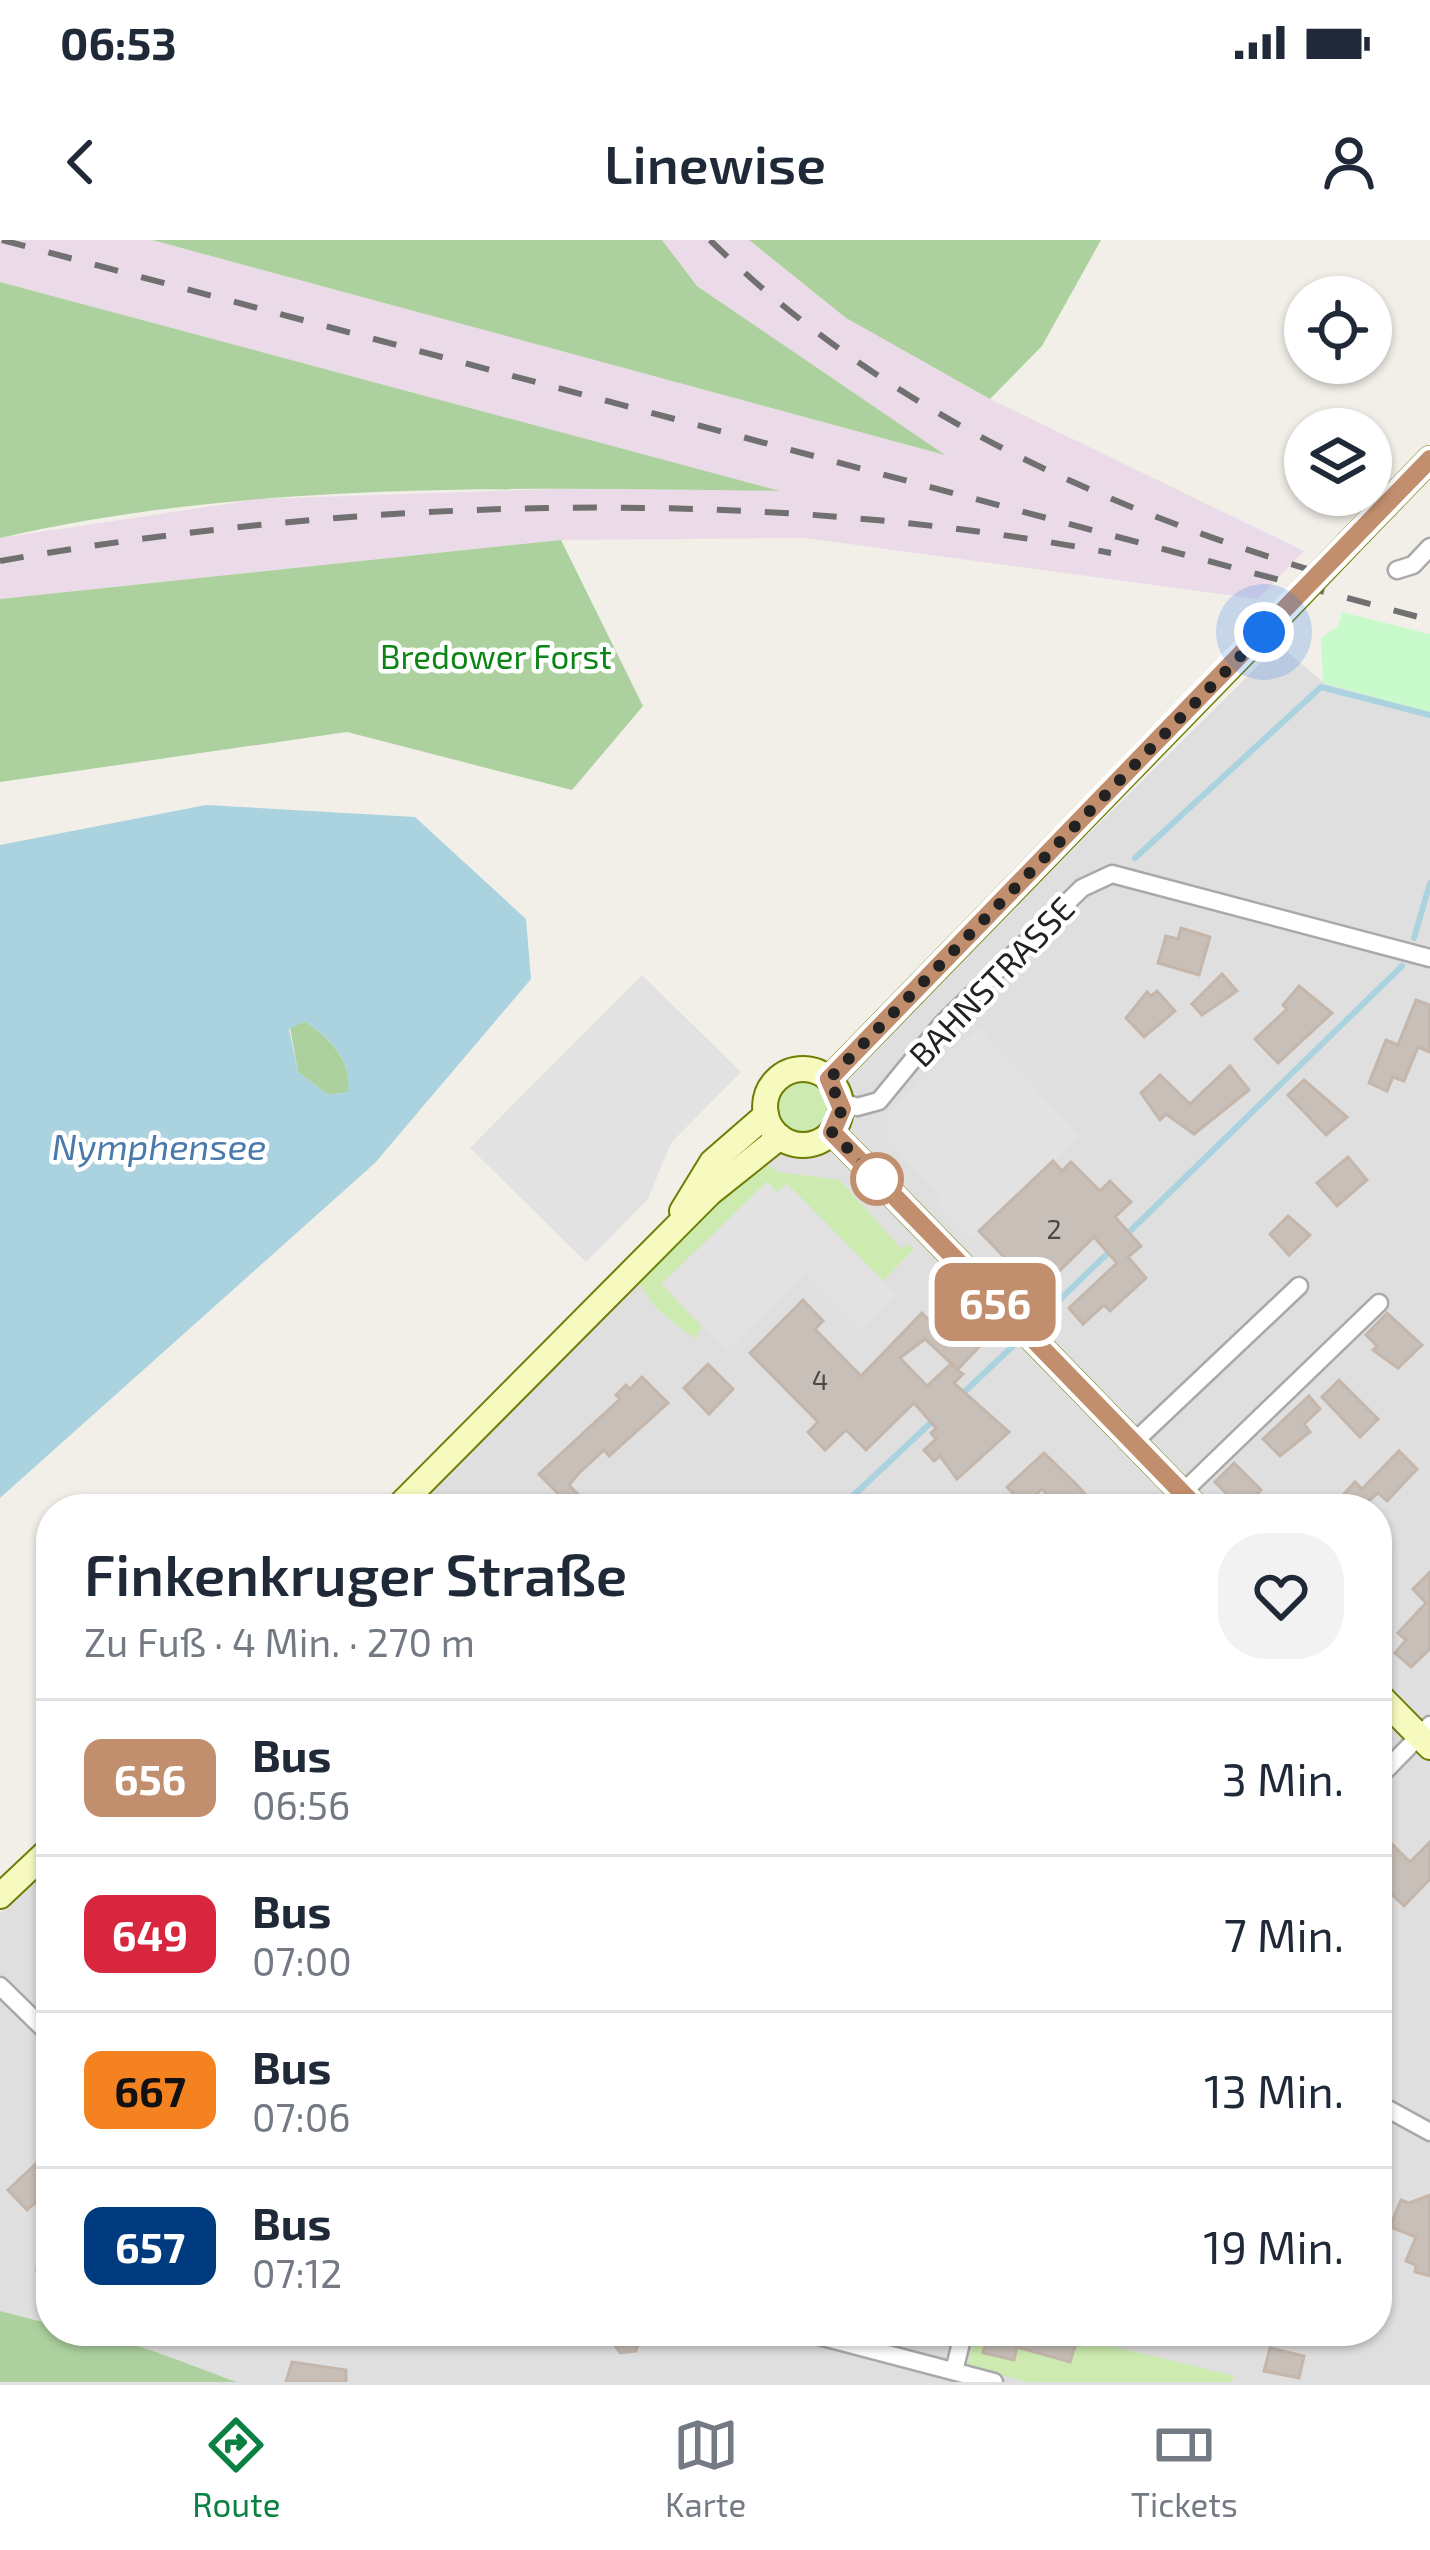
<!DOCTYPE html>
<html lang="de">
<head>
<meta charset="utf-8">
<style>
  :root { --surface:#fff; --page:#f2f2f3; --text:#1f2937; --muted:#747a83; --line:#e0e1e3; --accent:#0b8043 }
  body { margin:0; font-family:"Exo 2",sans-serif; background:var(--page); color:var(--text); height:100vh; display:flex; flex-direction:column; font-size:45px; white-space:nowrap }
  * { box-sizing:border-box; margin:0 }
  p { font-size:39px; color:var(--muted) }
  .icon { flex:none; width:66px; height:66px; fill:none; stroke:currentColor; stroke-width:2; stroke-linecap:round; stroke-linejoin:round }
  .map { position:relative; flex:1; overflow:hidden }
  .panel { position:absolute; left:36px; top:1254px; width:1356px; height:852px; display:flex; flex-direction:column; background:var(--surface); border-radius:48px; box-shadow:0 3px 9px #0004 }
  .panel>* { flex:none }
  .badge { padding:0 24px; border-radius:18px; font-size:42px; line-height:78px }
  .buttons { position:absolute; left:1284px; top:36px; display:grid; gap:24px }
  .buttons a { display:grid; place-items:center; width:108px; height:108px; border-radius:50%; background:var(--surface); box-shadow:0 3px 9px #0004; font-size:60px }
  .you { position:absolute; width:60px; height:60px; margin:-30px; border:9px solid #fff; border-radius:50%; background:#1a73e8; box-shadow:0 0 0 18px #1a73e833 }
  .map>.badge { position:absolute; translate:-50% -50%; box-shadow:0 0 0 6px #fff }
  .round { display:grid; place-items:center; flex:none; width:126px; height:126px; border-radius:48px; background:var(--page) }
  .head { display:flex; align-items:center; justify-content:space-between; height:204px; padding:0 48px }
  h1 { font-size:57px; font-weight:600; line-height:90px }
  ul { padding:0; list-style:none }
  li { display:flex; align-items:center; gap:36px; height:156px; padding:0 48px; border-top:3px solid var(--line) }
  li div { flex:1 }
  li b { display:block; font-size:45px }
  li em { font-style:normal }
  li .badge { min-width:132px; font-weight:700; text-align:center }
  .status { display:flex; justify-content:space-between; align-items:center; height:84px; padding:0 60px; background:var(--surface); direction:ltr }
  .status svg { height:33px; fill:currentColor }
  header { display:flex; justify-content:space-between; align-items:center; height:156px; padding:0 48px; background:var(--surface); font-size:54px; font-weight:600 }
  .tabs { display:flex; justify-content:space-around; align-items:center; height:168px; border-top:3px solid var(--line); background:var(--surface); font-size:33px; color:var(--muted) }
  .tabs a { display:grid; justify-items:center; gap:6px }
  .tabs .current { color:var(--accent) }
  .map>svg:first-child { display:block }
  .residential { fill:#e0dfdf }
  .industrial { fill:#ebdbe8 }
  .grass { fill:#cdebb0 }
  .forest { fill:#add19e }
  .park { fill:#c8facc }
  .parking { fill:#e2e2e2 }
  .water { fill:#aad3df; fill-rule:evenodd }
  .lines { fill:none; stroke-linecap:round; stroke-linejoin:round }
  .stream { stroke:#aad3df; stroke-width:6 }
  .building { fill:#c7bfb8; stroke:#c4b6ab; stroke-width:3; fill-rule:evenodd }
  .street-casing { stroke:#a9a9a9; stroke-width:21 }
  .secondary-casing { stroke:#707d05; stroke-width:28 }
  .street { stroke:#fff; stroke-width:16 }
  .secondary { stroke:#f7fabf; stroke-width:24 }
  .rail { stroke:#707070; stroke-width:6; stroke-dasharray:24 24; stroke-linecap:butt }
  .secondary-bridge-casing { stroke:#707d05; stroke-width:28; stroke-linecap:butt }
  .secondary-bridge { stroke:#f7fabf; stroke-width:24 }
  .line-casing { stroke:#fff; stroke-width:27 }
  .line { stroke:#c18f6e; stroke-width:18 }
  .walk { stroke:#222; stroke-width:12; stroke-dasharray:0 21.6 }
  .stop-dot { fill:#fff; stroke:#c18f6e; stroke-width:6 }
  .labels { text-anchor:middle; dominant-baseline:central; stroke-width:9; stroke-linejoin:round; paint-order:stroke }
  .number-label { font-size:27px; fill:#4b4948 }
  .park-label { font-size:33px; fill:#0c8416; stroke:#fff }
  .street-label { font-size:33px; fill:#222; stroke:#fff }
  .water-label { font-size:36px; font-style:italic; fill:#4a7aab; stroke:#fff }
</style>
</head>
<body>
<div class="status"><b>06:53</b><svg viewBox="0 0 49 12"><path d="M0 12V9h3v3zM5 12V6h3v6zM10 12V3h3v9zM15 12V0h3v12zM26 1h20v11H26zM47 4h2v5h-2z"/></svg></div>
<header><svg class="icon" aria-label="back" viewBox="0 0 24 24"><path d="M15 5l-7 7 7 7"/></svg>Linewise<svg class="icon" aria-label="person" viewBox="0 0 24 24"><circle cx="12" cy="8" r="4"/><path d="M4 21q1-7 8-7t8 7"/></svg></header>
<div class="map">
<svg width="1430" height="2142" viewBox="0 0 1430 2142">
  <rect width="100%" height="100%" fill="#f2efe9"/>
  <g class="residential">
    <path d="M1279 405 1324 443 1430 472V2142H237L79 2091H1377V1269H408Z"/>
    <path d="M51 1622V2084L0 2071V1673Z"/>
  </g>
  <path class="industrial" d="M0 0H152L941 214 697 46 662 0H749L846 78 990 159 1304 311 1258 359 805 298 561 300 0 359V298L260 259 556 249 774 250 0 42Z"/>
  <g class="grass">
    <circle cx="805" cy="867" r="28"/>
    <path d="M760 920 778 932 840 940 901 1009 908 1004 914 1009 883 1041 787 944 778 953 767 942 661 1044 702 1087 695 1099 656 1068 638 1042Z"/>
    <path d="M976 2091H1106L1104 2104 1234 2136 1232 2142H1028L967 2127Z"/>
  </g>
  <g class="forest">
    <path d="M152 0H662L697 46 945 215Z"/>
    <path d="M749 0H1101L1042 106 990 159 846 78Z"/>
    <path d="M0 42 780 251C526 248 249 240 0 298Z"/>
    <path d="M561 300 643 466 572 550 347 492 0 542V359Z"/>
    <path d="M305 781C330 799 351 819 349 852L328 855 298 832 290 788Z"/>
    <path d="M0 2071 51 2084V2091C115 2091 177 2121 237 2142H0Z"/>
  </g>
  <path class="park" d="M1342 372 1430 394V472L1323 443 1321 398 1338 386Z"/>
  <g class="parking">
    <path d="M642 735 741 832 671 903 648 959 586 1022 470 908Z"/>
    <path d="M978 788 1080 896 970 999 936 964 942 958 888 901 889 872Z"/>
    <path d="M767 942 777 952 787 944 897 1055 862 1089 806 1033 727 1110 663 1044Z"/>
  </g>
  <path class="water" d="M206 565 415 577 526 679 531 739 375 923 0 1258V605ZM305 781C330 799 352 819 348 852L328 855 298 832 289 789Z"/>
  <g class="lines">
    <g class="stream">
      <path d="M1135 618 1321 447 1430 475"/>
      <path d="M1414 698 1430 643"/>
      <path d="M1124 997 1402 726"/>
      <path d="M1044 1075 1110 1011"/>
      <path d="M960 1156 1013 1106"/>
      <path d="M839 1269 937 1177"/>
      <path d="M38 2030 51 2017"/>
    </g>
  </g>
  <g class="building">
    <path d="M1181 688 1210 697 1199 735 1158 723 1166 696 1178 699Z"/>
    <path d="M1222 734 1237 751 1202 775 1192 764Z"/>
    <path d="M1299 746 1332 773 1278 823 1255 799 1287 769 1283 765Z"/>
    <path d="M1157 751 1175 771 1144 797 1126 778 1147 752 1151 756Z"/>
    <path d="M1416 760 1430 765V812L1418 807 1404 841 1393 837 1387 851 1369 843 1386 800 1398 805Z"/>
    <path d="M1230 826 1249 850 1194 894 1166 874 1160 880 1141 853 1160 835 1190 864Z"/>
    <path d="M1304 840 1347 877 1326 895 1288 855Z"/>
    <path d="M1348 917 1367 940 1337 966 1317 943Z"/>
    <path d="M1053 921 1062 931 1071 922 1100 951 1110 941 1131 962 1115 977 1141 1006 1128 1017 1146 1038 1110 1071 1104 1065 1083 1084 1069 1068 1117 1023 1094 997 1038 1052 979 991Z"/>
    <path d="M1288 976 1310 995 1289 1015 1270 994Z"/>
    <path d="M803 1060 823 1081 815 1089 861 1136 922 1073 944 1097 965 1088 982 1104 957 1130 963 1134 954 1143 1009 1192 957 1239 940 1216 934 1221 924 1210 936 1199 931 1193 936 1188 914 1163 866 1210 846 1190 825 1210 808 1192 818 1182 750 1113ZM925 1099 956 1128 951 1124 927 1146 900 1118Z"/>
    <path d="M1387 1073 1422 1105 1398 1128 1373 1110 1377 1106 1366 1095Z"/>
    <path d="M708 1124 733 1149 709 1174 684 1148Z"/>
    <path d="M642 1137 668 1163 609 1216 604 1210 578 1234 569 1245 592 1269H573L539 1234 620 1159 616 1155 626 1145 630 1149Z"/>
    <path d="M1339 1140 1378 1179 1360 1197 1322 1157Z"/>
    <path d="M1309 1156 1320 1169 1304 1184 1310 1192 1280 1216 1263 1199Z"/>
    <path d="M1399 1211 1417 1229 1387 1261 1378 1253 1359 1269 1344 1254 1355 1242 1362 1249Z"/>
    <path d="M1044 1213 1077 1245 1098 1269H1060L1042 1249 1024 1265 1007 1247Z"/>
    <path d="M1234 1223 1261 1250 1242 1269 1215 1242Z"/>
    <path d="M1430 1332V1409L1411 1427 1395 1413 1406 1400 1398 1393 1426 1363 1413 1349Z"/>
    <path d="M1377 1589 1410 1622 1430 1602V1639L1404 1666 1377 1640Z"/>
    <path d="M43 1917 51 1925V1949L27 1970 8 1950Z"/>
    <path d="M1430 1955V2036L1415 2032 1416 2025 1406 2021 1416 1997 1390 1987 1401 1960 1409 1963Z"/>
    <path d="M582 2091H642L636 2111 620 2113 614 2104 582 2096Z"/>
    <path d="M989 2091H1080L1070 2122 1017 2107 1014 2120 983 2113Z"/>
    <path d="M1270 2108 1304 2116 1299 2138 1264 2131Z"/>
    <path d="M292 2122 346 2130V2142H286Z"/>
  </g>
  <g class="lines">
    <g class="street-casing">
      <g id="street">
        <path d="M1397 330 1413 325 1430 307"/>
        <path d="M841 861 857 867 879 861 943 783 1082 648 1112 634 1430 718"/>
        <path d="M1133 1203 1299 1046"/>
        <path d="M1182 1253 1379 1063"/>
        <path d="M1377 1539 1430 1485"/>
        <path d="M0 1746 51 1796"/>
        <path d="M1377 1863 1430 1892"/>
        <path d="M800 2091 994 2142"/>
        <path d="M954 2131 964 2091"/>
      </g>
    </g>
    <g class="secondary-casing">
      <g id="secondary">
        <path d="M1350 302 1430 219"/>
        <circle cx="803" cy="867" r="38"/>
        <path d="M829 839 1264 392"/>
        <path d="M832 892 1198 1269"/>
        <path d="M682 971 712 922 766 875"/>
        <path d="M396 1269 710 953 780 897"/>
        <path d="M1377 1453 1430 1507"/>
        <path d="M0 1656 51 1608"/>
      </g>
    </g>
    <use href="#street" class="street"/>
    <use href="#secondary" class="secondary"/>
    <g class="rail">
      <path d="M2 0 1430 380"/>
      <path d="M710 0C883 170 1097 266 1327 335"/>
      <path d="M0 321C355 258 755 245 1111 313"/>
    </g>
    <g class="secondary-bridge-casing">
      <path id="secondary-bridge" d="M1264 392 1350 302"/>
    </g>
    <use href="#secondary-bridge" class="secondary-bridge"/>
  </g>
  <g class="lines">
    <g class="line-casing">
      <path id="line" d="M1198 1269 832 892 842 869 829 839 1430 219"/>
    </g>
    <use href="#line" class="line"/>
    <path class="walk" d="M877 939 832 892 842 869 829 839 1264 392"/>
  </g>
  <circle class="stop-dot" cx="877" cy="939" r="24"/>
  <g class="labels">
    <g class="number-label">
      <text x="1054" y="988">2</text>
      <text x="820" y="1139">4</text>
    </g>
    <g class="park-label">
      <text x="496" y="416">Bredower Forst</text>
    </g>
    <g class="street-label">
      <text transform="translate(991 741) rotate(-46)">BAHNSTRASSE</text>
    </g>
    <g class="water-label">
      <text x="159" y="905">Nymphensee</text>
    </g>
  </g>
</svg>
<div class="buttons">
<a><svg class="icon" aria-label="locate" viewBox="0 0 24 24"><circle cx="12" cy="12" r="6"/><path d="M12 2v4M12 18v4M2 12h4M18 12h4"/></svg></a>
<a><svg class="icon" aria-label="layers" viewBox="0 0 24 24"><path d="M12 4l9 5-9 5-9-5zM3 14l9 5 9-5"/></svg></a>
</div>
<div class="you" style="left:1264px;top:392px"></div>
<b class="badge" style="left:995px;top:1062px;background:#c18f6e;color:#fff">656</b>
<section class="panel">
<div class="head"><div><h1>Finkenkruger Straße</h1><p>Zu Fuß · 4 Min. · 270 m</p></div><a class="round"><svg class="icon" aria-label="heart" viewBox="0 0 24 24"><path d="M12 20l-8-8c-3-5 5-10 8-4 3-6 11-1 8 4z"/></svg></a></div>
<ul>
<li><span class="badge" style="background:#c18f6e;color:#fff">656</span><div><b>Bus</b><p>06:56</p></div><em>3 Min.</em></li>
<li><span class="badge" style="background:#d7263d;color:#fff">649</span><div><b>Bus</b><p>07:00</p></div><em>7 Min.</em></li>
<li><span class="badge" style="background:#f58220;color:#111">667</span><div><b>Bus</b><p>07:06</p></div><em>13 Min.</em></li>
<li><span class="badge" style="background:#003b80;color:#fff">657</span><div><b>Bus</b><p>07:12</p></div><em>19 Min.</em></li>
</ul>
</section>
</div>
<nav class="tabs">
<a class="current"><svg class="icon" aria-label="directions" viewBox="0 0 24 24"><path d="M12 3l9 9-9 9-9-9zM9 14v-3h6M13 9l2 2-2 2"/></svg>Route</a>
<a><svg class="icon" aria-label="map" viewBox="0 0 24 24"><path d="M3 6l6-2 6 2 6-2v14l-6 2-6-2-6 2zM9 4v14M15 6v14"/></svg>Karte</a>
<a><svg class="icon" aria-label="tickets" viewBox="0 0 24 24"><path d="M3 7h18v10H3zM15 7v10"/></svg>Tickets</a>
</nav>
</body>
</html>
